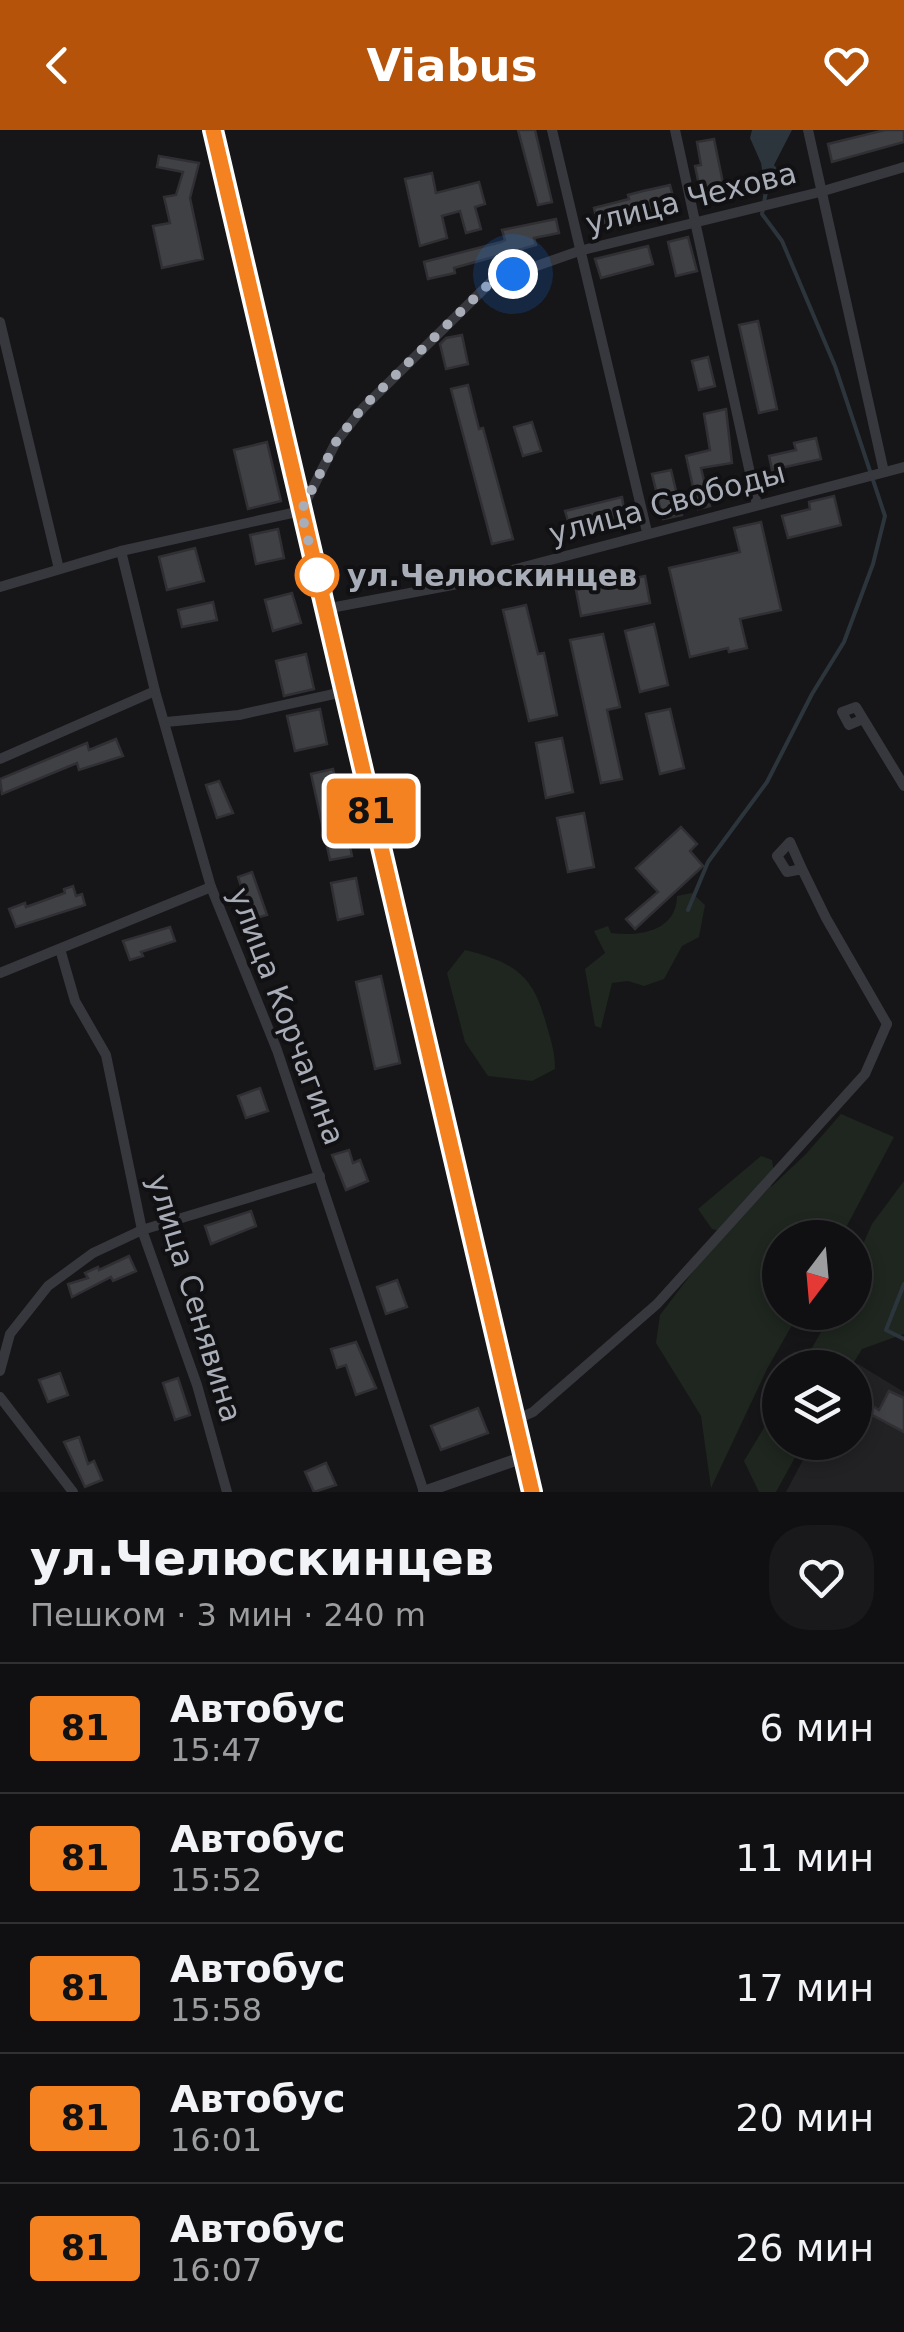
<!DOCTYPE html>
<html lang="ru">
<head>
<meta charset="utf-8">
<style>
  :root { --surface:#101012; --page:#19191b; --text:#f1f3f6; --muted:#9c9d9f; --line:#303032; --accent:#b45309 }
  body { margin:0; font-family:"DejaVu Sans",sans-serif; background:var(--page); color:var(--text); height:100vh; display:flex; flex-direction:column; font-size:38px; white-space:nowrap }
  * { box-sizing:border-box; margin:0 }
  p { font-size:32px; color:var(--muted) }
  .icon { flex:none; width:55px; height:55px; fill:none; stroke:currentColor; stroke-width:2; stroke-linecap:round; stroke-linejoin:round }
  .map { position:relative; height:1362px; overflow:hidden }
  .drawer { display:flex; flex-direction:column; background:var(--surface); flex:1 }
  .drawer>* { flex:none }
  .badge { padding:0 20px; border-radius:8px; font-size:35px; line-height:65px }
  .needle { width:65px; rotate:196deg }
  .buttons { position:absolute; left:762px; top:1090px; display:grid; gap:20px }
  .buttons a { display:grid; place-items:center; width:110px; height:110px; border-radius:50%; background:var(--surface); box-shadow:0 5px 15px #0003,0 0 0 2px var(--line); font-size:50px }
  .you { position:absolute; width:50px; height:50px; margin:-25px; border:8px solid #fff; border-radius:50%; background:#1a73e8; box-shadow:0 0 0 15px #1a73e833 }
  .map>.badge { position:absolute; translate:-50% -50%; box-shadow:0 0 0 5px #fff }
  .round { display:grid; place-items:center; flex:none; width:105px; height:105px; border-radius:40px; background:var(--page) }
  .summary { display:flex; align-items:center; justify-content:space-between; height:170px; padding:0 30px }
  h1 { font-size:48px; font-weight:700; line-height:75px }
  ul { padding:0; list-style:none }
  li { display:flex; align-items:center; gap:30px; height:130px; padding:0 30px; border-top:2px solid var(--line) }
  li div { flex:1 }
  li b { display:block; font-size:38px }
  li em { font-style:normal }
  li .badge { min-width:110px; font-weight:700; text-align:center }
  header { display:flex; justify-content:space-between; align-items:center; height:130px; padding:0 30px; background:var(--accent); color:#fff; font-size:45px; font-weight:700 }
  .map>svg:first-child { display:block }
  .built { fill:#222225 }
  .green { fill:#1e261f }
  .water { fill:#2c353c }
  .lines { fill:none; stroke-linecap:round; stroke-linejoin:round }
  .stream { stroke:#2c353c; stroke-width:4 }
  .building { fill:#404145; stroke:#303034; stroke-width:2.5 }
  .minor { stroke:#37383d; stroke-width:10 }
  .tertiary { stroke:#37383d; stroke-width:12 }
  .primary { stroke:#53555c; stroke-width:15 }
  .line-casing { stroke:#fff; stroke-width:22 }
  .line { stroke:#f58220; stroke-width:15 }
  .walk { stroke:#a8adb8; stroke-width:10; stroke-dasharray:0 18 }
  .stop-dot { fill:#fff; stroke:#f58220; stroke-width:5 }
  .labels { text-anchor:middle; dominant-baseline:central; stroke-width:8; stroke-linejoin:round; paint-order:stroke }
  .street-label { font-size:30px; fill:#a8adb8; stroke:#111113 }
  .stop-label { font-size:30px; font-weight:bold; fill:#a8adb8; stroke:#111113; text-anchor:start }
</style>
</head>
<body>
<header><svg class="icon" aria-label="back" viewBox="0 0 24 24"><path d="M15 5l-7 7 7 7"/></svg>Viabus<svg class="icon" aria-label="heart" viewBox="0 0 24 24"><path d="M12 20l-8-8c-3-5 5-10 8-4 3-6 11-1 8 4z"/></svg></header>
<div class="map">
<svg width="904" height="1362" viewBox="0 0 904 1362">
  <rect width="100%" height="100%" fill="#161618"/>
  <path class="built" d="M858 1234 904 1262V1362H786L812 1313 855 1312V1239Z"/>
  <g class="green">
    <path d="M692 763 705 775 699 807 682 816 664 849 644 856 628 851 612 853 601 898 595 896 585 839 605 823 594 801 608 796 611 803C639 807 677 801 677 766Z"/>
    <path d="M465 820C513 832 533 844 546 893 551 911 555 921 555 939L532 951 488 946 465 912 447 843Z"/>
    <path d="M841 984 894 1007 841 1107 780 1108V1182L799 1183 767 1239 711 1358 701 1286 656 1213 660 1185 723 1102 712 1099 698 1079 761 1026 772 1030 774 1043 771 1057 806 1024Z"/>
    <path d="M904 1051V1204L862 1219 851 1237H801L832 1183 855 1182V1132L872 1094Z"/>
    <path d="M780 1271V1312L803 1313 776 1362H759L744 1331Z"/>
  </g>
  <path class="water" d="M752 0H792L774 35 779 41 780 51 771 55 764 52 761 33 750 8Z"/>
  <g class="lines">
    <g class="stream">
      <path d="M688 780 708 732 767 652 812 564 844 512 873 434 885 386 835 236 782 111 762 84 768 50"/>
      <path d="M904 1154 886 1200 904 1209"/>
    </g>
  </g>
  <g class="building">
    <path d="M518 0H535L552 72 538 75Z"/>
    <path d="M885 0H904V12L832 32 828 14Z"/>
    <path d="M714 9 724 58 701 64 695 36 701 35 697 12Z"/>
    <path d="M159 26 199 33 190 68 203 129 162 138 153 96 170 93 164 67 176 65 183 42 157 37Z"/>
    <path d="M432 43 436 63 479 52 485 74 475 77 481 99 466 103 460 81 442 86 447 108 420 116 405 49Z"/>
    <path d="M670 55 675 74 598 95 594 78 629 69 628 65 643 61Z"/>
    <path d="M556 89 559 103 534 108 536 115 454 138 455 143 428 149 424 132 501 112 505 110 502 100Z"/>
    <path d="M688 107 697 141 676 146 668 112Z"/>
    <path d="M648 116 653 134 601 148 595 129Z"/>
    <path d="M758 191 777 279 759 283 739 195Z"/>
    <path d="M462 205 468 234 446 239 440 214 446 208Z"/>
    <path d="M708 227 715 256 699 260 692 231Z"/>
    <path d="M468 255 479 299 483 298 513 409 492 414 451 259Z"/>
    <path d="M726 279 732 333 701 338 710 376 698 379 686 326 710 320 704 284Z"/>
    <path d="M532 292 541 321 523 326 514 297Z"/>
    <path d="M816 308 821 329 772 340 769 326 796 320 794 313Z"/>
    <path d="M267 312 281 371 248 379 234 320Z"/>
    <path d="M671 340 682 385 663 389 652 344Z"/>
    <path d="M834 366 841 395 788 408 782 386 810 379 809 372Z"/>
    <path d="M622 367 625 386 587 393 589 399 572 404 565 381Z"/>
    <path d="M761 392 781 480 740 489 747 518 729 522 728 518 690 527 669 438 740 422 734 398Z"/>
    <path d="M278 399 284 428 256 434 250 405Z"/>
    <path d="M195 418 204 451 167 460 159 427Z"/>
    <path d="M645 446 650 473 581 486 576 460Z"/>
    <path d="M292 463 301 493 273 501 265 470Z"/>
    <path d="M213 472 217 490 182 497 178 480Z"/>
    <path d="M526 475 538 524 544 523 557 585 529 591 503 480Z"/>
    <path d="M654 494 668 555 640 562 625 501Z"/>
    <path d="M603 504 620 577 607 580 622 649 601 653 570 510Z"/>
    <path d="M306 524 314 559 284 566 276 531Z"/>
    <path d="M320 579 327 614 295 621 287 586Z"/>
    <path d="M670 579 684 638 660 644 646 584Z"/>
    <path d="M562 608 573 662 546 668 536 613Z"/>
    <path d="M116 609 123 626 79 640 77 633 2 664 0 649 87 613 89 620Z"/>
    <path d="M333 639 352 726 330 730 311 644Z"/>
    <path d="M219 651 233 683 217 688 206 655Z"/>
    <path d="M584 683 594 737 568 742 557 688Z"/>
    <path d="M681 697 697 714 690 721 703 736 635 799 626 789 658 762 636 738Z"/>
    <path d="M252 742 267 785 252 789 238 747Z"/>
    <path d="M356 748 363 784 338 790 331 753Z"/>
    <path d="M73 756 76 766 82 764 85 775 16 797 9 779 25 773 26 777 65 763 64 759Z"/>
    <path d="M170 797 175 811 141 822 143 826 130 830 123 811Z"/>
    <path d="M381 846 400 933 375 939 356 852Z"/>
    <path d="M260 958 268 981 246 988 238 966Z"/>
    <path d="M349 1020 353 1033 360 1030 368 1051 346 1060 332 1025Z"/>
    <path d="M251 1081 256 1096 211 1114 205 1096Z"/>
    <path d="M129 1126 136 1141 113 1151 111 1147 72 1167 68 1154 88 1148 85 1143 98 1137 99 1140Z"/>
    <path d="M397 1150 407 1177 386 1184 377 1157Z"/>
    <path d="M356 1212 376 1258 356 1265 346 1235 337 1238 331 1219Z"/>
    <path d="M60 1243 68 1265 48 1272 39 1250Z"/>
    <path d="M178 1248 190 1285 175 1290 163 1253Z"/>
    <path d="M889 1261 904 1268V1302L870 1284 855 1309V1265L879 1280Z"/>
    <path d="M478 1278 488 1303 441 1320 431 1296Z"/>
    <path d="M79 1307 88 1334 94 1331 102 1350 85 1357 64 1312Z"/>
    <path d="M326 1333 336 1355 314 1362 305 1342Z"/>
  </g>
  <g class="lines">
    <g class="minor">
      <path d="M552 0 647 402"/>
      <path d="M675 0 757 375"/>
      <path d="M808 0 884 342"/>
      <path d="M0 192 59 439"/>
      <path d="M121 421 155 561 211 757 277 920 424 1362"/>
      <path d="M0 457 121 421 301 381 336 312 363 278 491 152 579 121 820 62 904 37"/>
      <path d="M325 479 463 453 904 337"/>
      <path d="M863 589 849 595 842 582 856 577 904 656"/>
      <path d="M166 592 239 585 343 562"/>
      <path d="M0 629 155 561"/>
      <path d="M802 739 790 712 777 726 787 742 802 739 826 788 887 894"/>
      <path d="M60 819 75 871 106 925 142 1100 197 1255 227 1362"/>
      <path d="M0 843 211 757"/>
      <path d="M0 1241 10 1204 48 1156 93 1123 142 1100 320 1046"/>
      <path d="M0 1267 73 1362"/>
      <path d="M515 1290 533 1282 657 1174 865 944 887 894"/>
    </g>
    <path class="tertiary" d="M424 1362 524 1327"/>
    <path class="primary" d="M213 0 532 1362"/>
  </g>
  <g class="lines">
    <g class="line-casing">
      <path id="line" d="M213 0 532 1362"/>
    </g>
    <use href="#line" class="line"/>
    <path class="walk" d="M317 445 319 454 301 381 336 312 362 278 491 152 513 144"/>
  </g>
  <circle class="stop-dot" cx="317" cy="445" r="20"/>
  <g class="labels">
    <g class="street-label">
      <text transform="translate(691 68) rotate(-14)">улица Чехова</text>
      <text transform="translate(667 373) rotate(-15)">улица Свободы</text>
      <text transform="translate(287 886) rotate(69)">улица Корчагина</text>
      <text transform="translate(195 1168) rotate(73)">улица Сенявина</text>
    </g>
    <g class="stop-label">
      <text x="347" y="445">ул.Челюскинцев</text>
    </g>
  </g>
</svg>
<div class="buttons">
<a><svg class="needle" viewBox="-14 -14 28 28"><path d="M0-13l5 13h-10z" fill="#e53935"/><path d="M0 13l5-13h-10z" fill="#9c9d9f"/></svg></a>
<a><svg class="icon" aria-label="layers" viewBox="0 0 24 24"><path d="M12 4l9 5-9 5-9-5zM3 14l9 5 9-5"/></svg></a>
</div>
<div class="you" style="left:513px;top:144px"></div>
<b class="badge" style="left:371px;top:681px;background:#f58220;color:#111">81</b>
</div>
<section class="drawer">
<div class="summary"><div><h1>ул.Челюскинцев</h1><p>Пешком · 3 мин · 240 m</p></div><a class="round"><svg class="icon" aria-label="heart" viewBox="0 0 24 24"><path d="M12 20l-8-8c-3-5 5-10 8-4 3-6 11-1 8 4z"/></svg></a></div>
<ul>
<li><span class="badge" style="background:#f58220;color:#111">81</span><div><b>Автобус</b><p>15:47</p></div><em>6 мин</em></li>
<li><span class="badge" style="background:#f58220;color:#111">81</span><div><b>Автобус</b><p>15:52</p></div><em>11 мин</em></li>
<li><span class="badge" style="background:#f58220;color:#111">81</span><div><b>Автобус</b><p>15:58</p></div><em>17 мин</em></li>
<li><span class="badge" style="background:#f58220;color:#111">81</span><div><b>Автобус</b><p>16:01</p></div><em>20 мин</em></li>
<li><span class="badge" style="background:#f58220;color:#111">81</span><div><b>Автобус</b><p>16:07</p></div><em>26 мин</em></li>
</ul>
</section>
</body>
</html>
